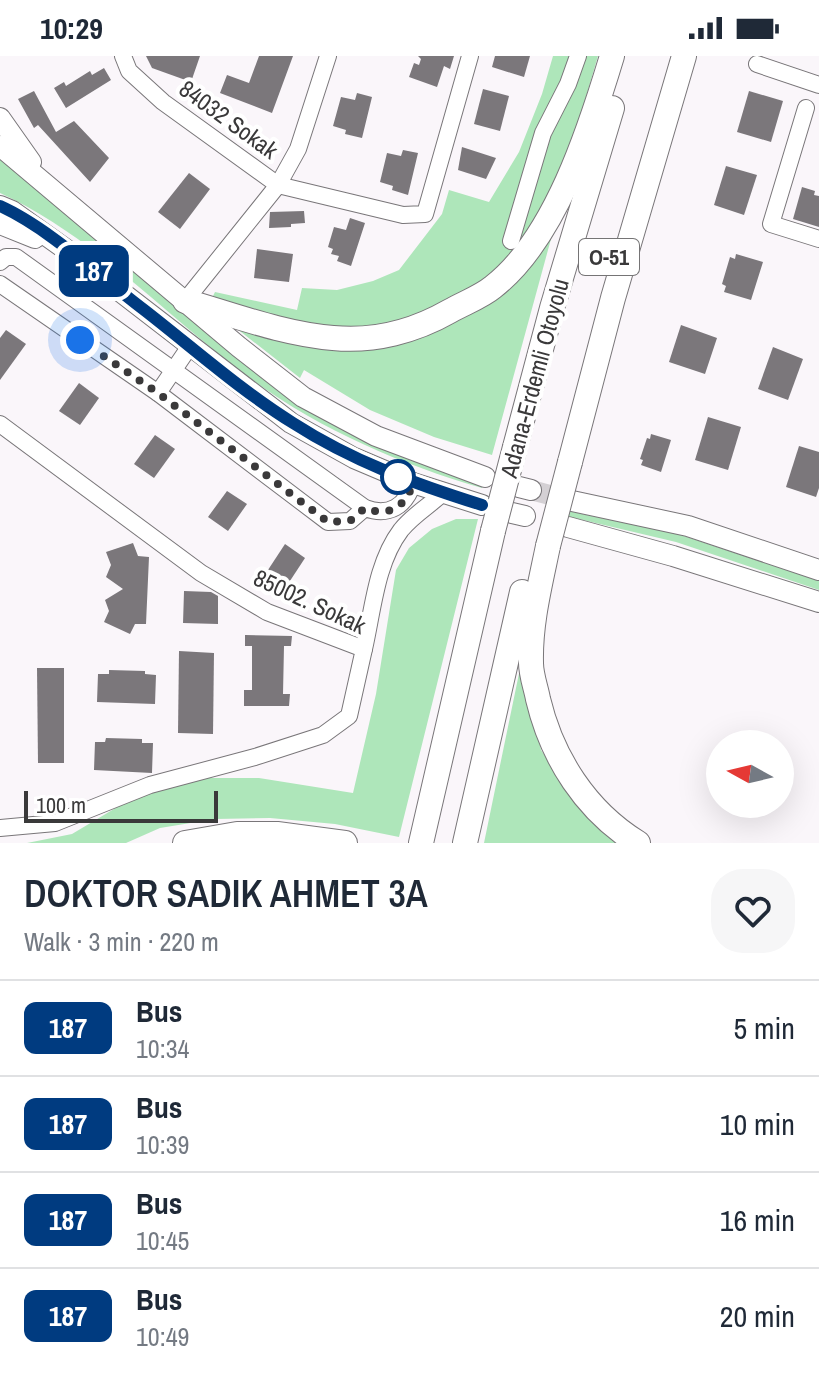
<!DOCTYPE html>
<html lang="en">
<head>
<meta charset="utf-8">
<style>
  :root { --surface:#fff; --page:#f6f6f7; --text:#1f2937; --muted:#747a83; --line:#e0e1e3 }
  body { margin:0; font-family:"Archivo Narrow",sans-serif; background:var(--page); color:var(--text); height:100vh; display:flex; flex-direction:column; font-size:30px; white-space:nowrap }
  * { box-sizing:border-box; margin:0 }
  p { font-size:26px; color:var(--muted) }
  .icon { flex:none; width:44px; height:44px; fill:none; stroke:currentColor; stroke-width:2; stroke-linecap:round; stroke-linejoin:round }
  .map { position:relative; height:787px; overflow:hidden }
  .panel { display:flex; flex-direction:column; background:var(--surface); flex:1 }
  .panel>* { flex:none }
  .badge { padding:0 16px; border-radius:12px; font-size:28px; line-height:52px }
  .needle { width:52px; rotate:278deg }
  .buttons { position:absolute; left:706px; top:674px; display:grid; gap:16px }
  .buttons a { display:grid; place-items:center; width:88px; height:88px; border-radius:50%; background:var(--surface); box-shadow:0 8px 32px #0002; font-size:40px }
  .scale { position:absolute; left:24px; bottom:20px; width:194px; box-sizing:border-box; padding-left:8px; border:4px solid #3a393a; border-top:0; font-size:22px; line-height:28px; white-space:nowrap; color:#3a393a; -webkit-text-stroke:6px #fff; paint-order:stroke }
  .you { position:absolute; width:40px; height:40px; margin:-20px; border:6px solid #fff; border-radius:50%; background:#1a73e8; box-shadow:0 0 0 12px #1a73e833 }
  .map>.badge { position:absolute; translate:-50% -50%; box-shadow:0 0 0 4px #fff }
  .round { display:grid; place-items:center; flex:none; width:84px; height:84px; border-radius:32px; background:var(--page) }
  .summary { display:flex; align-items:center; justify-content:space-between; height:136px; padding:0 24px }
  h1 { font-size:38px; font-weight:600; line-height:60px }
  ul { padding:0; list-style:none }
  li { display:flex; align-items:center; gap:24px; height:96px; padding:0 24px; border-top:2px solid var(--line) }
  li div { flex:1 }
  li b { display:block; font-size:30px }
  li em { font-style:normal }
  li .badge { min-width:88px; font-weight:700; text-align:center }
  .status { display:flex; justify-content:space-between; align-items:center; height:56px; padding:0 40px; background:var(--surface); direction:ltr }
  .status svg { height:22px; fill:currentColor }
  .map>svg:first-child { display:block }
  .green { fill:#aee6ba }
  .building { fill:#7b777b }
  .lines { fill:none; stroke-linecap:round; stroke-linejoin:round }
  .major-tunnel { stroke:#d4d0d4; stroke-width:20; stroke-dasharray:20 10; stroke-linecap:butt }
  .minor-casing { stroke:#797679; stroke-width:18 }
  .major-casing { stroke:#797679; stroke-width:22 }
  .highway-casing { stroke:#797679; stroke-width:26 }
  .minor { stroke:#fff; stroke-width:16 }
  .major { stroke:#fff; stroke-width:20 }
  .highway { stroke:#fff; stroke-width:24 }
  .highway-bridge-casing { stroke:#797679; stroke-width:26; stroke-linecap:butt }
  .highway-bridge { stroke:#fff; stroke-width:24 }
  .line-casing { stroke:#fff; stroke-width:18 }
  .line { stroke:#003b80; stroke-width:12 }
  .walk { stroke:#3a393a; stroke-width:8; stroke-dasharray:0 14.4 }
  .stop-dot { fill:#fff; stroke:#003b80; stroke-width:4 }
  .labels { text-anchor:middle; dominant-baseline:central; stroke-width:8; stroke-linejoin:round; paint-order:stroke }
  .shield { fill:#fff; stroke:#757475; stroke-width:2 }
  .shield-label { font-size:22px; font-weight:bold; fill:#3a393a }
  .street-label { font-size:24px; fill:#3a393a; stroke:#fff }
</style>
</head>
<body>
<div class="status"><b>10:29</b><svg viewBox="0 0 49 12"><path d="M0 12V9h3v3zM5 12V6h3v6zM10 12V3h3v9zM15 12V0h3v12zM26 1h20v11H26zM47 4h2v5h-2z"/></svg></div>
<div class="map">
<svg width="819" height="787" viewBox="0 0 819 787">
  <rect width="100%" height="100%" fill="#faf6fa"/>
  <g class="green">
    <path d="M553 0H598C579 65 560 136 521 192 501 220 469 239 437 251 419 258 399 268 380 272 327 281 261 259 213 240L215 236 297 254 302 232 337 234 373 225 399 214 442 158 449 134 489 146 519 96 542 38Z"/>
    <path d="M0 103 249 311 484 424 482 432C397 407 314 371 243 317 162 256 93 180 0 137Z"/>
    <path d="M554 172 492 399 434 381 370 354 304 314 300 322 227 265 280 283 444 270Z"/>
    <path d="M568 455 678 478 819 525V534L676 486 566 460Z"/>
    <path d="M456 463H478L399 781 335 768 270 762 215 763 160 772 126 787H27L72 778 129 744 197 722H259L353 737 376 638 396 514 409 492 432 473Z"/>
    <path d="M523 598 524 621 541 694 583 756 621 787H484Z"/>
  </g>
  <g class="building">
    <path d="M146 0H200L191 26 152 12Z"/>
    <path d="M259 0H293L272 57 220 37 227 19 249 27Z"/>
    <path d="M418 0H454L450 13 444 10 437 31 409 21 414 7 419 9 421 3Z"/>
    <path d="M495 0H530L524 21 492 11Z"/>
    <path d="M104 12 111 24 66 52 54 32 64 26 66 30 90 15 92 19Z"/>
    <path d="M483 33 509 40 500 75 474 68Z"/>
    <path d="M34 35 56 76 74 65 109 102 90 126 38 69 34 72 18 43Z"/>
    <path d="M749 35 783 45 771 86 737 76Z"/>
    <path d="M357 37 372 41 362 82 345 78 346 74 333 70 341 41 355 44Z"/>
    <path d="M462 91 496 102 486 123 458 114Z"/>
    <path d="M403 94 418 97 408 139 392 134 393 130 380 126 387 97 401 100Z"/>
    <path d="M726 110 757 119 744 159 714 149Z"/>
    <path d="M189 117 210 133 180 173 158 156Z"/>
    <path d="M802 131 815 135 814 139 819 140V171L793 163Z"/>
    <path d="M304 155 305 167 291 168V171L269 172 270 156Z"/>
    <path d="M350 162 365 167 351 210 337 205 339 200 331 198 333 193 328 191 334 171 346 174Z"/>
    <path d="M257 193 293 198 289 226 254 222Z"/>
    <path d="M736 198 763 206 751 244 724 236 726 230 722 228 730 201 735 203Z"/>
    <path d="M681 269 717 282 705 318 669 306Z"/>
    <path d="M6 274 26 288 0 324V282Z"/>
    <path d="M773 291 803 303 788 344 758 333Z"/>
    <path d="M79 327 99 342 80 369 59 355Z"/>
    <path d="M708 361 741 371 728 414 695 404Z"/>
    <path d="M651 378 671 384 661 416 641 409 643 404 640 403 647 382 650 383Z"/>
    <path d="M155 379 175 393 154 422 134 408Z"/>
    <path d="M799 390 819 396V432L816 441 786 431Z"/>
    <path d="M227 435 247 448 228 475 208 461Z"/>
    <path d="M133 487 138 500 149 501 146 568H135L130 578 104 566 109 555 105 544 123 533 106 521 111 509 106 496Z"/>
    <path d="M285 488 305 502 286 531 266 517Z"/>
    <path d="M184 535 211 536 218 540V568L183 567Z"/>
    <path d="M245 579 292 580 291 590H284L283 638H290L289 650H244V634H252V590H245Z"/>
    <path d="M179 595 214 597 213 678 178 677Z"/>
    <path d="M37 612H64V707H38Z"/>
    <path d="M109 614 145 615V618L156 619 155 648 97 646 98 618H109Z"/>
    <path d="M106 682 142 683V687H153L152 717 94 714 95 686H105Z"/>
  </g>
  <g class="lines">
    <path class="major-tunnel" d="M531 434 572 445"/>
    <g class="minor-casing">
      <g id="minor">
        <path d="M123 0 129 15 163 46 278 129 403 159 425 158 470 0"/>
        <path d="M757 8 819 29"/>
        <path d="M806 52 771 168 819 183"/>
        <path d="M511 185 543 77 568 28 578 0"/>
        <path d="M0 206 6 201H16L365 452C389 461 406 450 413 427"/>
        <path d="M0 228 158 337 328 466 350 465 365 452"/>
        <path d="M185 245 278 129 298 93 328 0"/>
        <path d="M158 337 190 290"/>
        <path d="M0 368 201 517 267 556 364 593 349 660 323 679 255 701 150 729 55 767 0 772"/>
        <path d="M364 593C373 554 376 507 401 474 413 459 429 450 443 437"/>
      </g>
    </g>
    <g class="major-casing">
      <g id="major">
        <path d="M0 62 31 106"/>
        <path d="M0 90 239 291 303 341 376 380 485 421"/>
        <path d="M0 150 12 155 68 195 291 367 354 402 413 427 482 449"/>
        <path d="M0 168 35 182"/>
        <path d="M519 431 531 434"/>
        <path d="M572 445 688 470 819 514"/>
        <path d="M512 457 525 460"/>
        <path d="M568 471 673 500 819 546"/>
      </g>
    </g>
    <g class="highway-casing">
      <g id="highway">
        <path d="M185 245C234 259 283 278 333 282 374 286 415 275 450 255 464 247 481 241 493 231 555 183 590 73 612 0"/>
        <path d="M515 391 552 252 612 52"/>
        <path d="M570 406 613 242 684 0"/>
        <path d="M548 490C540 529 530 567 531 607 531 619 536 632 538 643 552 702 586 755 638 787"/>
        <path d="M185 787 237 778H277L345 787"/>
        <path d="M421 787 493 475"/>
        <path d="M465 787 522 536"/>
      </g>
    </g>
    <use href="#minor" class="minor"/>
    <use href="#major" class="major"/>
    <use href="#highway" class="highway"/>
    <g class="highway-bridge-casing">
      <g id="highway-bridge">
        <path d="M493 475 515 391"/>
        <path d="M548 490 570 406"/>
      </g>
    </g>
    <use href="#highway-bridge" class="highway-bridge"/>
  </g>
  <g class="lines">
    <g class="line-casing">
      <path id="line" d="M0 150C47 171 101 221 143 253 192 291 240 334 293 367 352 405 415 428 482 449"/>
    </g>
    <use href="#line" class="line"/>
    <path class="walk" d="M80 284 158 337 328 466 350 465 365 452C389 462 406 450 413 427L398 421"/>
  </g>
  <circle class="stop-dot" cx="398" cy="421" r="16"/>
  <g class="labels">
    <rect class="shield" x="579" y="183" width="60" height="36" rx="6"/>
    <g class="shield-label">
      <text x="609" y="201">O-51</text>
    </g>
    <g class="street-label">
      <text transform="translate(229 63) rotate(36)">84032 Sokak</text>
      <text transform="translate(534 322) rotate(-75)">Adana-Erdemli Otoyolu</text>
      <text transform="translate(310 545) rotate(25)">85002. Sokak</text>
    </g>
  </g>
</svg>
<div class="buttons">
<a><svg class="needle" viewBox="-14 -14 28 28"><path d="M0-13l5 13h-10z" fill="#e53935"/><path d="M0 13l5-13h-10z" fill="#747a83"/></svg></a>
</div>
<div class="scale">100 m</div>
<div class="you" style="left:80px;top:284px"></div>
<b class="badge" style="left:94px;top:215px;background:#003b80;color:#fff">187</b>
</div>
<section class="panel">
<div class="summary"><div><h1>DOKTOR SADIK AHMET 3A</h1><p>Walk · 3 min · 220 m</p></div><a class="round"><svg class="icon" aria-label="heart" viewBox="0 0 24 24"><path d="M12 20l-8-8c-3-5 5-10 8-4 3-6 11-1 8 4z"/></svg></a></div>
<ul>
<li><span class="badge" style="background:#003b80;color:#fff">187</span><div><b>Bus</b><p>10:34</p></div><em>5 min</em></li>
<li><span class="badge" style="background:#003b80;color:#fff">187</span><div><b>Bus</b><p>10:39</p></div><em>10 min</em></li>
<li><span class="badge" style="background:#003b80;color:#fff">187</span><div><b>Bus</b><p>10:45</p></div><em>16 min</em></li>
<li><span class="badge" style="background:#003b80;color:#fff">187</span><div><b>Bus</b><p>10:49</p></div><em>20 min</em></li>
</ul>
</section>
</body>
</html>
